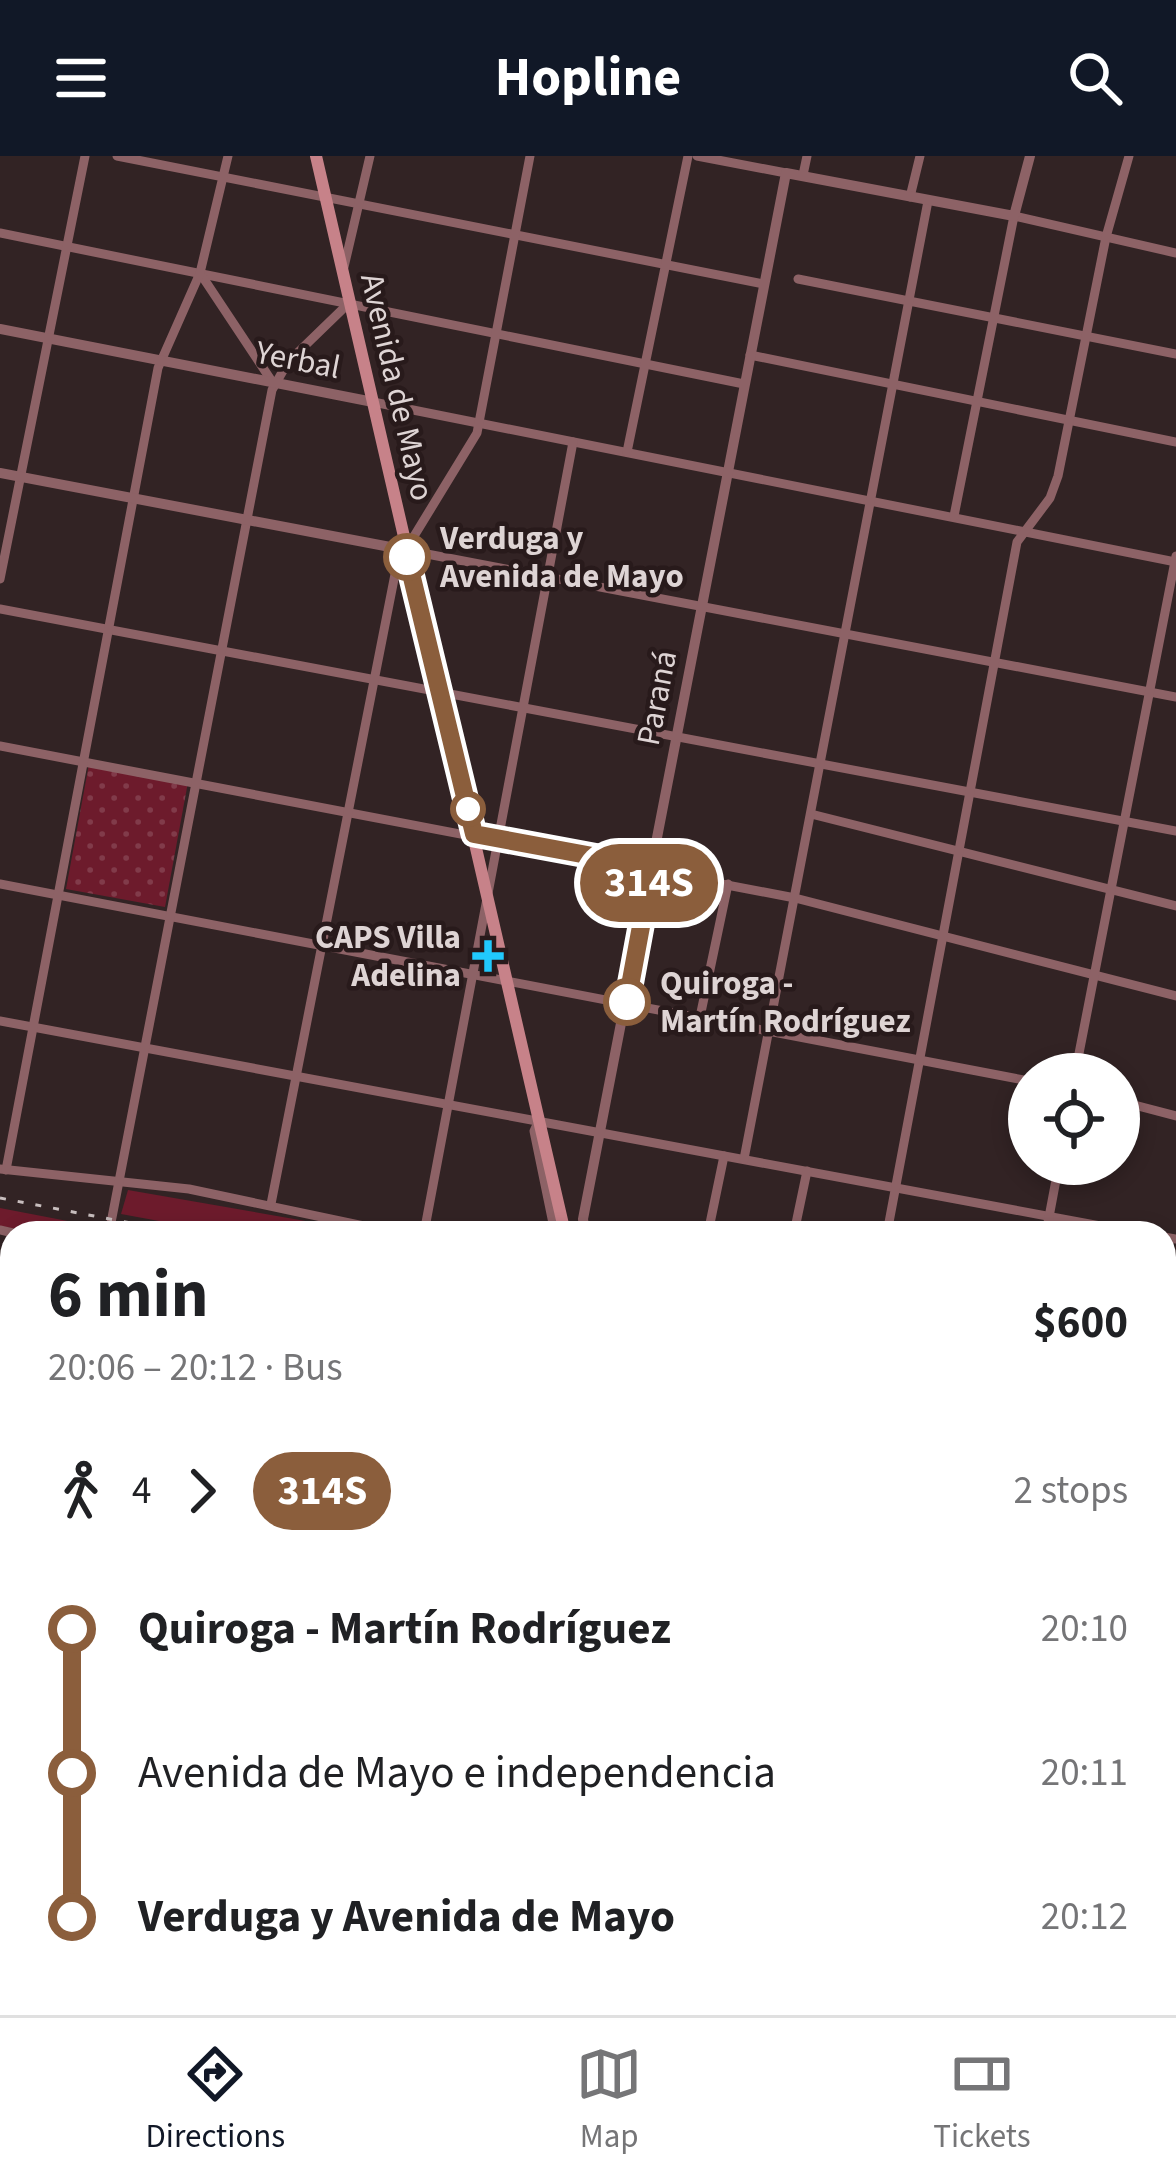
<!DOCTYPE html>
<html lang="en">
<head>
<meta charset="utf-8">
<style>
  :root { --surface:#fff; --page:#f2f2f2; --text:#202124; --muted:#757577; --line:#e0e0e0; --accent:#111827 }
  body { margin:0; font-family:"Source Sans 3",sans-serif; background:var(--page); color:var(--text); height:100vh; display:flex; flex-direction:column; font-size:45px; white-space:nowrap }
  * { box-sizing:border-box; margin:0 }
  p { font-size:39px; color:var(--muted) }
  .icon { flex:none; width:66px; height:66px; fill:none; stroke:currentColor; stroke-width:2; stroke-linecap:round; stroke-linejoin:round }
  .map { position:relative; flex:1; overflow:hidden }
  .drawer { position:absolute; left:0px; top:1065px; width:1176px; height:795px; display:flex; flex-direction:column; background:var(--surface); border-radius:36px 36px 0 0; box-shadow:0 6px 18px #0003 }
  .drawer>* { flex:none }
  .badge { padding:0 24px; border-radius:39px; font-size:42px; line-height:78px }
  .buttons { position:absolute; left:1008px; top:897px; display:grid; gap:24px }
  .buttons a { display:grid; place-items:center; width:132px; height:132px; border-radius:50%; background:var(--surface); box-shadow:0 6px 18px #0003; font-size:60px }
  .map>.badge { position:absolute; translate:-50% -50%; box-shadow:0 0 0 6px #fff }
  .legs { display:flex; align-items:center; gap:18px; height:132px; padding:0 48px; font-size:39px }
  .legs p { margin-inline-start:auto }
  .overview { display:flex; align-items:center; justify-content:space-between; height:204px; padding:0 48px }
  h1 { font-size:66px; font-weight:700; line-height:90px }
  ul { padding:0 48px; list-style:none }
  li { display:flex; align-items:center; gap:42px; height:144px; font-size:45px }
  li i { display:grid; place-items:center; width:18px; height:100%; margin:0 15px; background:currentColor }
  li i::after { content:''; width:30px; height:30px; margin:-15px; border:9px solid; border-radius:50%; background:var(--surface) }
  li p { margin-inline-start:auto }
  li:first-child i { background:linear-gradient(#0000 50%,currentColor 0) }
  li:last-child i { background:linear-gradient(currentColor 50%,#0000 0) }
  header { display:flex; justify-content:space-between; align-items:center; height:156px; padding:0 48px; background:var(--accent); color:#fff; font-size:54px; font-weight:700 }
  .menu { display:flex; justify-content:space-around; align-items:center; height:168px; border-top:3px solid var(--line); background:var(--surface); font-size:33px; color:var(--muted) }
  .menu a { display:grid; justify-items:center; gap:6px }
  .menu .on { color:var(--accent) }
  .map>svg:first-child { display:block }
  .green { fill:#6d1b2c }
  .park { fill:url(#park-dots) }
  .lines { fill:none; stroke-linecap:round; stroke-linejoin:round }
  .minor { stroke:#8d6266; stroke-width:9 }
  .tertiary { stroke:#8d6266; stroke-width:10 }
  .secondary { stroke:#c78289; stroke-width:12 }
  .rail { stroke:#c8bebe; stroke-width:3; stroke-dasharray:6 12; stroke-linecap:butt }
  .line-1-casing { stroke:#fff; stroke-width:27 }
  .line-1 { stroke:#8b5e3c; stroke-width:18 }
  .stop-1-dot { fill:#fff; stroke:#8b5e3c; stroke-width:6 }
  .poi-dot { fill:#21c9fd; stroke:#281a1b; stroke-width:4.5 }
  .labels { text-anchor:middle; dominant-baseline:central; stroke-width:9; stroke-linejoin:round; paint-order:stroke }
  .street-label { font-size:33px; fill:#ded4d4; stroke:#281a1b }
  .stop-label { font-size:33px; font-weight:bold; fill:#ded4d4; stroke:#281a1b; text-anchor:start }
  .poi-label { font-size:33px; font-weight:bold; fill:#ded4d4; stroke:#281a1b; text-anchor:end }
</style>
</head>
<body>
<header><svg class="icon" aria-label="menu" viewBox="0 0 24 24"><path d="M4 6h16M4 12h16M4 18h16"/></svg>Hopline<svg class="icon" aria-label="search" viewBox="0 0 24 24"><circle cx="10" cy="10" r="6"/><path d="M15 15l6 6"/></svg></header>
<div class="map">
<svg width="1176" height="1859" viewBox="0 0 1176 1859">
  <defs>
    <pattern id="park-dots" width="8" height="8" patternUnits="userSpaceOnUse" patternTransform="scale(3)"><rect width="8" height="8" fill="#6d1b2c"/><path d="M2 2h.1M6 6h.1" fill="none" stroke="#813b4a" stroke-width="1.8" stroke-linecap="round"/></pattern>
  </defs>
  <rect width="100%" height="100%" fill="#322324"/>
  <g class="green">
    <path d="M128 1034 374 1077H224L121 1058Z"/>
    <path d="M0 1052 104 1072 103 1077H39L0 1070Z"/>
  </g>
  <path class="park" d="M89 608 188 626 165 751 66 733Z"/>
  <g class="lines">
    <g class="minor">
      <path d="M117 0 764 128"/>
      <path d="M697 0 786 17"/>
      <path d="M803 19 807 0"/>
      <path d="M910 41 920 0"/>
      <path d="M0 77 744 228"/>
      <path d="M344 111 370 0"/>
      <path d="M200 117 273 227"/>
      <path d="M798 123 1176 198"/>
      <path d="M750 199 1176 286"/>
      <path d="M373 246 1176 406"/>
      <path d="M627 296 688 0"/>
      <path d="M954 360 1014 60 1176 97"/>
      <path d="M406 394 1176 541"/>
      <path d="M0 423 85 0"/>
      <path d="M0 453 1176 675"/>
      <path d="M0 590 795 742 1176 840"/>
      <path d="M811 658 1176 750"/>
      <path d="M0 728 1029 925"/>
      <path d="M700 861 728 728"/>
      <path d="M0 865 1138 1077"/>
      <path d="M1075 918 1176 400"/>
      <path d="M1119 945 1176 960"/>
      <path d="M539 964 534 975 555 1077"/>
      <path d="M744 1003 928 45"/>
      <path d="M0 1013 189 1033 397 1077"/>
      <path d="M6 1014 158 212 200 117 228 0"/>
      <path d="M271 1048 397 408 477 277 530 0"/>
      <path d="M0 1074 13 1077"/>
      <path d="M109 1077 272 234 288 206 350 146"/>
      <path d="M424 1077 573 286"/>
      <path d="M708 1077 724 1000"/>
      <path d="M794 1077 807 1015"/>
      <path d="M887 1077 1017 386 1050 342 1058 320 1106 81 1129 0"/>
      <path d="M1046 1077 1059 1008"/>
      <path d="M1164 1081 1176 1083"/>
      <path d="M0 1154 12 1156"/>
      <path d="M1164 1159 1176 1161"/>
      <path d="M0 1198 12 1197"/>
      <path d="M1164 1239 1176 1241"/>
      <path d="M1164 1292 1176 1294"/>
      <path d="M0 1327 12 1329"/>
      <path d="M1164 1352 1176 1354"/>
      <path d="M1164 1473 1176 1475"/>
      <path d="M0 1511 12 1513"/>
      <path d="M1164 1600 1176 1603"/>
      <path d="M0 1653 12 1589"/>
      <path d="M1164 1704 1176 1706"/>
      <path d="M0 1800 12 1803"/>
      <path d="M213 1848 259 1859"/>
      <path d="M117 1859 120 1848"/>
      <path d="M273 1859 276 1848"/>
      <path d="M581 1859 583 1848"/>
      <path d="M736 1859 739 1848"/>
      <path d="M919 1859 921 1848"/>
    </g>
    <g class="tertiary">
      <path d="M0 173 373 246"/>
      <path d="M0 317 406 394"/>
      <path d="M585 1077 583 1063 786 17 1014 60 1030 0"/>
      <path d="M428 1859 430 1848"/>
    </g>
    <g class="secondary">
      <path d="M316 0 565 1077"/>
      <path d="M0 1696 12 1698"/>
      <path d="M651 1848 694 1859"/>
    </g>
    <g class="rail">
      <path d="M0 1042 183 1077"/>
      <path d="M1164 1267 1176 1269"/>
    </g>
  </g>
  <g class="lines">
    <g class="line-1-casing">
      <path id="line-1" d="M407 401 474 678 652 711 627 846"/>
    </g>
    <use href="#line-1" class="line-1"/>
  </g>
  <g class="stop-1-dot">
    <circle cx="407" cy="401" r="21"/>
    <circle cx="468" cy="653" r="15"/>
    <circle cx="627" cy="846" r="21"/>
  </g>
  <path class="poi-dot" d="M482 782h12v12h12v12h-12v12h-12v-12h-12v-12h12z"/>
  <g class="labels">
    <g class="street-label">
      <text transform="translate(298 204) rotate(11)">Yerbal</text>
      <text transform="translate(397 231) rotate(77)">Avenida de Mayo</text>
      <text transform="translate(657 542) rotate(-79)">Paraná</text>
    </g>
    <g class="stop-label">
      <text x="440" y="382">Verduga y<tspan x="440" dy="38">Avenida de Mayo</tspan></text>
      <text x="660" y="827">Quiroga -<tspan x="660" dy="38">Martín Rodríguez</tspan></text>
    </g>
    <g class="poi-label">
      <text x="461" y="781">CAPS Villa<tspan x="461" dy="38">Adelina</tspan></text>
    </g>
  </g>
</svg>
<div class="buttons">
<a><svg class="icon" aria-label="locate" viewBox="0 0 24 24"><circle cx="12" cy="12" r="6"/><path d="M12 2v4M12 18v4M2 12h4M18 12h4"/></svg></a>
</div>
<b class="badge" style="left:649px;top:727px;background:#8b5e3c;color:#fff">314S</b>
<section class="drawer">
<div class="overview"><div><h1>6 min</h1><p>20:06 – 20:12 · Bus</p></div><b>$600</b></div>
<div class="legs"><svg class="icon" aria-label="walk" viewBox="0 0 24 24"><circle cx="13" cy="4" r="2"/><path d="M13 8l-2 6 4 7M11 14l-3 7M7 12l3-4h3l4 4"/></svg>4<svg class="icon" aria-label="forward" viewBox="0 0 24 24"><path d="M9 5l7 7-7 7"/></svg><b class="badge" style="background:#8b5e3c;color:#fff">314S</b><p>2 stops</p></div>
<ul>
<li><i style="color:#8b5e3c"></i><b>Quiroga - Martín Rodríguez</b><p>20:10</p></li>
<li><i style="color:#8b5e3c"></i><span>Avenida de Mayo e independencia</span><p>20:11</p></li>
<li><i style="color:#8b5e3c"></i><b>Verduga y Avenida de Mayo</b><p>20:12</p></li>
</ul>
</section>
</div>
<nav class="menu">
<a class="on"><svg class="icon" aria-label="directions" viewBox="0 0 24 24"><path d="M12 3l9 9-9 9-9-9zM9 14v-3h6M13 9l2 2-2 2"/></svg>Directions</a>
<a><svg class="icon" aria-label="map" viewBox="0 0 24 24"><path d="M3 6l6-2 6 2 6-2v14l-6 2-6-2-6 2zM9 4v14M15 6v14"/></svg>Map</a>
<a><svg class="icon" aria-label="tickets" viewBox="0 0 24 24"><path d="M3 7h18v10H3zM15 7v10"/></svg>Tickets</a>
</nav>
</body>
</html>
